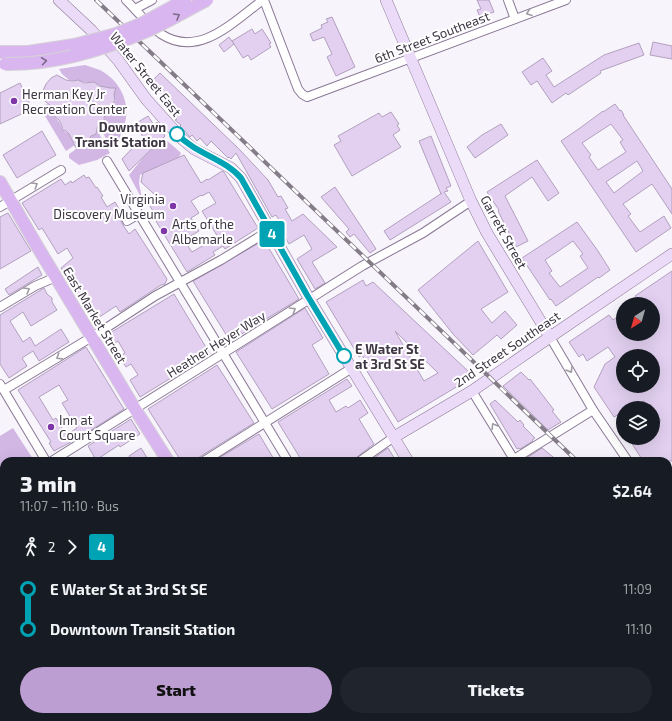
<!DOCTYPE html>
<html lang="en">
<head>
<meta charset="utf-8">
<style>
  :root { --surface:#171b24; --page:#20242c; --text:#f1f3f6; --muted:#9ea1a6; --accent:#bd9ed2 }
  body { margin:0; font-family:"Exo 2",sans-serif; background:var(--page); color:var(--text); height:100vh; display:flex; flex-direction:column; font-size:15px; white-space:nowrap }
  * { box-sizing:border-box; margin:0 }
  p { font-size:13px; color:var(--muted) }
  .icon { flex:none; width:22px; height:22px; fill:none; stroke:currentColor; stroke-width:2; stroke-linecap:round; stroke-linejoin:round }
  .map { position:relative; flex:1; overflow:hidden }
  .side { position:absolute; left:0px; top:457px; width:672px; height:264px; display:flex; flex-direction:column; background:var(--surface); border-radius:12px 12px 0 0; box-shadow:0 4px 16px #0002 }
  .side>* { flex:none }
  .badge { padding:0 8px; border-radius:3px; font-size:14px; line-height:26px }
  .needle { width:26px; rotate:217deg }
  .controls { position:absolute; left:616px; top:297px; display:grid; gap:8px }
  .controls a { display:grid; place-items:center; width:44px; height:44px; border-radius:50%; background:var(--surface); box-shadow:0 4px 16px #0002; font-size:20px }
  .map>.badge { position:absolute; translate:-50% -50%; box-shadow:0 0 0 2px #fff }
  .legs { display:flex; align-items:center; gap:6px; height:44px; padding:0 20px; font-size:13px }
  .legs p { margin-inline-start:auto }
  .overview { display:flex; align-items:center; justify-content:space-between; height:68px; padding:0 20px }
  h1 { font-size:22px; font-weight:800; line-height:30px }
  .action { display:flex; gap:8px; margin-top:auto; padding:8px 20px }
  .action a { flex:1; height:46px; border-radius:24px; background:var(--accent); color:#111; font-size:16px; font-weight:800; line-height:46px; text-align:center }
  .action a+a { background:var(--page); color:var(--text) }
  ul { padding:0 20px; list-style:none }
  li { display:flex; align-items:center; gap:14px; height:40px; font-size:15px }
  li i { display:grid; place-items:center; width:6px; height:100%; margin:0 5px; background:currentColor }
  li i::after { content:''; width:10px; height:10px; margin:-5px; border:3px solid; border-radius:50%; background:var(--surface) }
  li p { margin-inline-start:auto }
  li:first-child i { background:linear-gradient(#0000 50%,currentColor 0) }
  li:last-child i { background:linear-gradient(currentColor 50%,#0000 0) }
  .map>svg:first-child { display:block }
  .green { fill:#d2b7e5 }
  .building { fill:#e3d0f1; stroke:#b2a0bf; fill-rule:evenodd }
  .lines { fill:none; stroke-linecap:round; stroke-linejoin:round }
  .street-casing { stroke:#897895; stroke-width:10 }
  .secondary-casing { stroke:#897895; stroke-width:12 }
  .primary-casing { stroke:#d5d3d6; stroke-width:14 }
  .street { stroke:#fff; stroke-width:8 }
  .secondary { stroke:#ecdbf8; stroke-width:11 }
  .primary { stroke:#d9b6f0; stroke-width:12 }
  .rail-casing { stroke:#847d88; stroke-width:4 }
  .rail { stroke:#fff; stroke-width:2.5; stroke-dasharray:8; stroke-linecap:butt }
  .primary-bridge-casing { stroke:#d5d3d6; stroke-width:14; stroke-linecap:butt }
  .primary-bridge { stroke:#d9b6f0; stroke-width:12 }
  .oneway { stroke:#9e9aa1 }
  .oneway2 { stroke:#7c6988 }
  .line-1-casing { stroke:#fff; stroke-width:9 }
  .line-1 { stroke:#00a3b4; stroke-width:6 }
  .poi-dot { fill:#7e35a7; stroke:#fff; stroke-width:1.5 }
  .stop-1-dot { fill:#fff; stroke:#00a3b4; stroke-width:2 }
  .labels { text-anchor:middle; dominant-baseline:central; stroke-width:4; stroke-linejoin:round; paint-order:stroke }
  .street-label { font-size:13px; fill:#3e3643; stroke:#fff }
  .poi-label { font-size:13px; fill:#3e3643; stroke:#fff; text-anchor:start }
  .stop-label { font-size:13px; font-weight:bold; fill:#3e3643; stroke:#fff; text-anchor:end }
</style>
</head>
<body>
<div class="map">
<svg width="672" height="721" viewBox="0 0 672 721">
  <rect width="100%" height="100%" fill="#f8f4fb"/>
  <g class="green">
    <path d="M85 65C90 67 95 68 100 70 123 82 133 109 122 131 120 137 118 143 113 148L109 144 99 126 105 123C104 116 105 114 111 111L112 104 116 101 110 88 100 86 94 82C86 83 78 81 69 80L62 74 59 69Z"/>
    <path d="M49 104C52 108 52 112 54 116 58 121 61 123 62 130L69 134 75 145 66 151 39 106Z"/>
    <path d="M97 130 110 153 97 160 79 165 69 158V154C77 150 79 142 88 142L91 136 96 134Z"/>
    <path d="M165 136 164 138 181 153 179 157 140 175 139 183 142 199 129 175 145 155Z"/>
    <path d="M13 428 33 459 32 461H4V480L0 483V436Z"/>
  </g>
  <g class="building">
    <path d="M477 0H489L494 12 480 17 477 10 481 9Z"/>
    <path d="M332 17 355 67 336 76 327 57 332 54 324 37 313 41 310 34 322 28 321 25 328 22 326 19Z"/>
    <path d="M252 29 255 34 262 29 271 43 269 44 271 47 251 60 248 55 243 58 232 41Z"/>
    <path d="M229 37 234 44 224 52 219 45Z"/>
    <path d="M653 42 672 46V59L650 55Z"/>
    <path d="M639 43 644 55 600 71 601 73 568 95 566 93 552 103 537 81 531 85 522 72 543 58 552 71 546 75 554 87 604 55Z"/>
    <path d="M160 73 240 150 268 180 278 197 281 196 288 208 285 209 292 221 303 214 337 247 312 262 325 283 315 289 297 259 312 249 304 235 289 244 280 228 283 227 276 215 272 217 236 153 231 159 229 157 228 158 211 141 207 146 200 138 197 141 192 135 190 137 180 126 181 125 175 120 177 119 169 111 174 106 150 83Z"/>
    <path d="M57 75 66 80 72 81 78 80 85 83 94 82 100 86 110 88H116L114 94 115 101 112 104V111L106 114 104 118 105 123 100 124 97 128 96 134 91 136 88 142H83L76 148 69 134 66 131 62 130V126L59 120 55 117 51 106 41 98 42 93 46 84 51 78Z"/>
    <path d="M20 83 32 109 0 124V93Z"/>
    <path d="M615 104 620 111 621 110 624 115H623L672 189V214L652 184 623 204 631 214 628 216 640 232 664 216 671 228 636 252 561 141 580 128 599 114 603 111V112ZM611 124 623 140 620 142 626 152 598 170 589 157 591 155 582 143ZM637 161 643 171 614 193 606 182Z"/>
    <path d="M391 112 399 124 397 125 400 130 393 135 401 147 352 176 334 145 341 141 338 136 379 113 382 117Z"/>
    <path d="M148 116 154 125 157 122 165 136 129 171 122 159 143 137 135 124Z"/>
    <path d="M501 124 508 135 475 158 467 147 482 135Z"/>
    <path d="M42 131 56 155 17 178 3 155Z"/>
    <path d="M431 136 451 186 446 188 448 191 444 192 451 202 390 240 384 231 442 193 441 194 419 141Z"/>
    <path d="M184 155 201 183 207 179 208 180 222 171 224 172 258 228 225 249 223 246 213 252 215 255 187 272 151 213 153 211 148 203 155 195 141 182 143 173ZM209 192 216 203 202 211 218 237 192 252 184 240 199 231 191 218 199 213 191 201 201 195 202 196Z"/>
    <path d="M537 160 559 193 548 201 532 177 505 196 528 241 516 247 498 211 499 210 487 192Z"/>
    <path d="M84 175 86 178 89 177 96 188 97 187 103 196 101 197 107 207 115 202 124 217 121 222 129 234 135 229 167 279 165 284 161 285 120 312 116 306 95 320 61 268 73 258 67 248 58 254 42 228 39 230 22 203 61 179 65 185 71 181 72 183Z"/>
    <path d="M335 187 376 249 370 253 354 234 350 237 346 232 349 229 321 197Z"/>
    <path d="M8 213 31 251 0 269V217Z"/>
    <path d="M577 222 598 251 610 270 599 278 598 277 556 306 551 299 550 300 522 258ZM573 241 583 254 580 256 588 268 560 287 549 273 552 271 545 260Z"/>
    <path d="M264 240 299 299 230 341 193 281Z"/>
    <path d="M478 241 508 292 481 309 492 323 505 311 517 325 501 339 497 335 473 355 453 334 418 290Z"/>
    <path d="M38 267 42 275 9 295 5 289Z"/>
    <path d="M672 271V461H643L631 442 638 438H653V433L659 430 655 424 661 421 650 404 647 406 644 401 631 408H623V412L614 417 594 387 605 364 615 357 608 347 587 361 583 354 579 357 569 342 609 315 613 320 617 317 623 326V334H653V304H641L635 296ZM623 356H653V386H623Z"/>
    <path d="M363 280 366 286 373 282 469 372 468 373 473 377 398 422 365 368 368 366 362 355 359 357 326 302ZM395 331 438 373 424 381Z"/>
    <path d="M44 288 47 294 52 298V302L57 310 31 326 23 312 10 321 23 342 30 337 35 346 61 329 69 342 39 361 33 351 22 358 27 366 9 378 0 364V315Z"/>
    <path d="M174 294 210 354 140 397 130 380 138 375 131 364 126 367 119 357 125 353 118 341 111 346 105 336Z"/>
    <path d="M305 308 323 338 312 345 329 374 272 409 236 352Z"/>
    <path d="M86 347 124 409 82 436 81 434 70 440 71 442 54 451 49 443 51 442 18 390ZM59 385 68 400 62 403 77 428 66 435 56 418 53 420 39 397Z"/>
    <path d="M217 365 254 423 193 461H181L148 409Z"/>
    <path d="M521 372 529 380 530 379 541 393 554 410 552 411 561 422 548 430 503 386Z"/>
    <path d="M347 379 352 386 329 400 336 412 346 406 348 408 360 400 368 413 359 419 374 444 357 457 355 461H302L278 422Z"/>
    <path d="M495 400 518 422 520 420 524 425 523 426 535 438 532 440 533 441 520 449 519 448 517 449 490 404Z"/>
    <path d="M131 419 140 434 120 447 119 445 96 460 88 446Z"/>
    <path d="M259 434 275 461H214L217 459Z"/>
    <path d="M141 448 149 461H132L129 456Z"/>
    <path d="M388 448 396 461H370L385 450Z"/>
    <path d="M542 448 558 461H527L525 459Z"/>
  </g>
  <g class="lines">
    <g class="street-casing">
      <g id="street">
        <path d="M126 0C137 11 148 25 161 34 199 59 234 21 263 0"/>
        <path d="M264 0 298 89 302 94 307 97 566 0"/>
        <path d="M508 0 515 19"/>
        <path d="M135 9 152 0"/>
        <path d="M107 161 288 461"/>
        <path d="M0 207 61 170"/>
        <path d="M127 221 139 214"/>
        <path d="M0 307 35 286 56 277"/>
        <path d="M550 337 593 410 628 461"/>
        <path d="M0 384 46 461"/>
        <path d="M4 390 100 332 155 296 221 260 270 230"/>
        <path d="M472 391 515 461"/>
        <path d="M52 461 362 266 423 233 471 201"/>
        <path d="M204 461 352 368"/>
        <path d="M360 461 394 437"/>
        <path d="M511 461 593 410"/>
        <path d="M0 493 4 490"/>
        <path d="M668 519 672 525"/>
        <path d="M0 592 4 590"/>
        <path d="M0 692 4 689"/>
        <path d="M206 717 208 721"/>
        <path d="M425 717V721"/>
        <path d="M518 717 522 721"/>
        <path d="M627 717 628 721"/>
        <path d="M110 721 116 717"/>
        <path d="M249 721 256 717"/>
      </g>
    </g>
    <g class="secondary-casing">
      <g id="secondary">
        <path d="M59 0 91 30 118 60 146 99 181 138 194 149 231 168 241 178 307 295 408 461"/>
        <path d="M386 0 471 201 487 233 550 337"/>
        <path d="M394 437 472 391 550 337 672 254"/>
        <path d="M0 572 4 578"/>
        <path d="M89 717 91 721"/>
        <path d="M557 717 559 721"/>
      </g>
    </g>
    <g class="primary-casing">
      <g id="primary">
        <path d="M0 52H28L74 45"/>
        <path d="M0 182 37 246 135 409 168 461"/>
        <path d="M330 717 333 721"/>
      </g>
    </g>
    <use href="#street" class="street"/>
    <use href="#secondary" class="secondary"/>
    <use href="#primary" class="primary"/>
    <g class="rail-casing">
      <g id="rail">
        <path d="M96 0 577 461"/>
        <path d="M668 559 672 564"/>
      </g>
    </g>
    <use href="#rail" class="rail"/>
    <g class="primary-bridge-casing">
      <g id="primary-bridge">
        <path d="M74 45 116 34 143 23 185 0"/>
        <path d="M5 64C53 65 103 50 147 31 168 22 187 10 207 0"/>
      </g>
    </g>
    <use href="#primary-bridge" class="primary-bridge"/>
  </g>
  <defs><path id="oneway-chevron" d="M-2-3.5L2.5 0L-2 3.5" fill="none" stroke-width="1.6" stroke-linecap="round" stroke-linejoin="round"/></defs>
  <g class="oneway">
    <use href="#oneway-chevron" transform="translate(529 13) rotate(160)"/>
    <use href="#oneway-chevron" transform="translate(35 185) rotate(-31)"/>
    <use href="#oneway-chevron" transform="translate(27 290) rotate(-31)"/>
    <use href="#oneway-chevron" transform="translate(293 310) rotate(-31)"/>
    <use href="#oneway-chevron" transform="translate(59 357) rotate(148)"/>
    <use href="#oneway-chevron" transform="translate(570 370) rotate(59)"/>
    <use href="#oneway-chevron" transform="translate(494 426) rotate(-121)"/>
  </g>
  <g class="oneway2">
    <use href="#oneway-chevron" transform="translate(177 16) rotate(-30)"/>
    <use href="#oneway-chevron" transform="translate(44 61) rotate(-8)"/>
  </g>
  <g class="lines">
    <g class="line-1-casing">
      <path id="line-1" d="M177 134C196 154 225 159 241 178L307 295 344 356"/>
    </g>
    <use href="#line-1" class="line-1"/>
  </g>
  <g class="poi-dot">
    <circle cx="14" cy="101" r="4"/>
    <circle cx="173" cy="206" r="4"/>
    <circle cx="164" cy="231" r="4"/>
    <circle cx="51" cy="427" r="4"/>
  </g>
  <g class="stop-1-dot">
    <circle cx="177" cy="134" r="7"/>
    <circle cx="344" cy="356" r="7"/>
  </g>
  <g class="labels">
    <g class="street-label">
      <text transform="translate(432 37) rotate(-21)">6th Street Southeast</text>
      <text transform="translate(146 74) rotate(51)">Water Street East</text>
      <text transform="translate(504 232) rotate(61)">Garrett Street</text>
      <text transform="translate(95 315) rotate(59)">East Market Street</text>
      <text transform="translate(216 344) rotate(-32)">Heather Heyer Way</text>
      <text transform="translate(507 349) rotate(-34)">2nd Street Southeast</text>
    </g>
    <g class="poi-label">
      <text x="22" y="94">Herman Key Jr<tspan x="22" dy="15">Recreation Center</tspan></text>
      <text x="165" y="199" text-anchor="end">Virginia<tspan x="165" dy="15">Discovery Museum</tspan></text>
      <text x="172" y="224">Arts of the<tspan x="172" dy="15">Albemarle</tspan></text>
      <text x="59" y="420">Inn at<tspan x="59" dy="15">Court Square</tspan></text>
    </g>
    <g class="stop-label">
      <text x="166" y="127">Downtown<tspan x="166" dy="15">Transit Station</tspan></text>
      <text x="355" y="349" text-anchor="start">E Water St<tspan x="355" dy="15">at 3rd St SE</tspan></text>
    </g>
  </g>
</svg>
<div class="controls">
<a><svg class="needle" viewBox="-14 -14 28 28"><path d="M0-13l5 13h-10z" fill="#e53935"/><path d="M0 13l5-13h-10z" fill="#9ea1a6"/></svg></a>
<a><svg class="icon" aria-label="locate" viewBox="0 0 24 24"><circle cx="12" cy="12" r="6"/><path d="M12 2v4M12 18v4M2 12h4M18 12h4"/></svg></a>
<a><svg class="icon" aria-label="layers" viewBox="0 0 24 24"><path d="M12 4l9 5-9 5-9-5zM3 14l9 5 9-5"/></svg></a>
</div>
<b class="badge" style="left:272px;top:234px;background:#00a3b4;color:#fff">4</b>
<section class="side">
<div class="overview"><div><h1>3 min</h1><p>11:07 – 11:10 · Bus</p></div><b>$2.64</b></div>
<div class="legs"><svg class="icon" aria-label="walk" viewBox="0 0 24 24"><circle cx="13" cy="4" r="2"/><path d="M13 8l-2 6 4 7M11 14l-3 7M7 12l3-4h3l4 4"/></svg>2<svg class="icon" aria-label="forward" viewBox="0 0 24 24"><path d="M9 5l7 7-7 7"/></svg><b class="badge" style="background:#00a3b4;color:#fff">4</b></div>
<ul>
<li><i style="color:#00a3b4"></i><b>E Water St at 3rd St SE</b><p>11:09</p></li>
<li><i style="color:#00a3b4"></i><b>Downtown Transit Station</b><p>11:10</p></li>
</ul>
<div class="action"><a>Start</a><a>Tickets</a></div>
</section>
</div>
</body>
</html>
